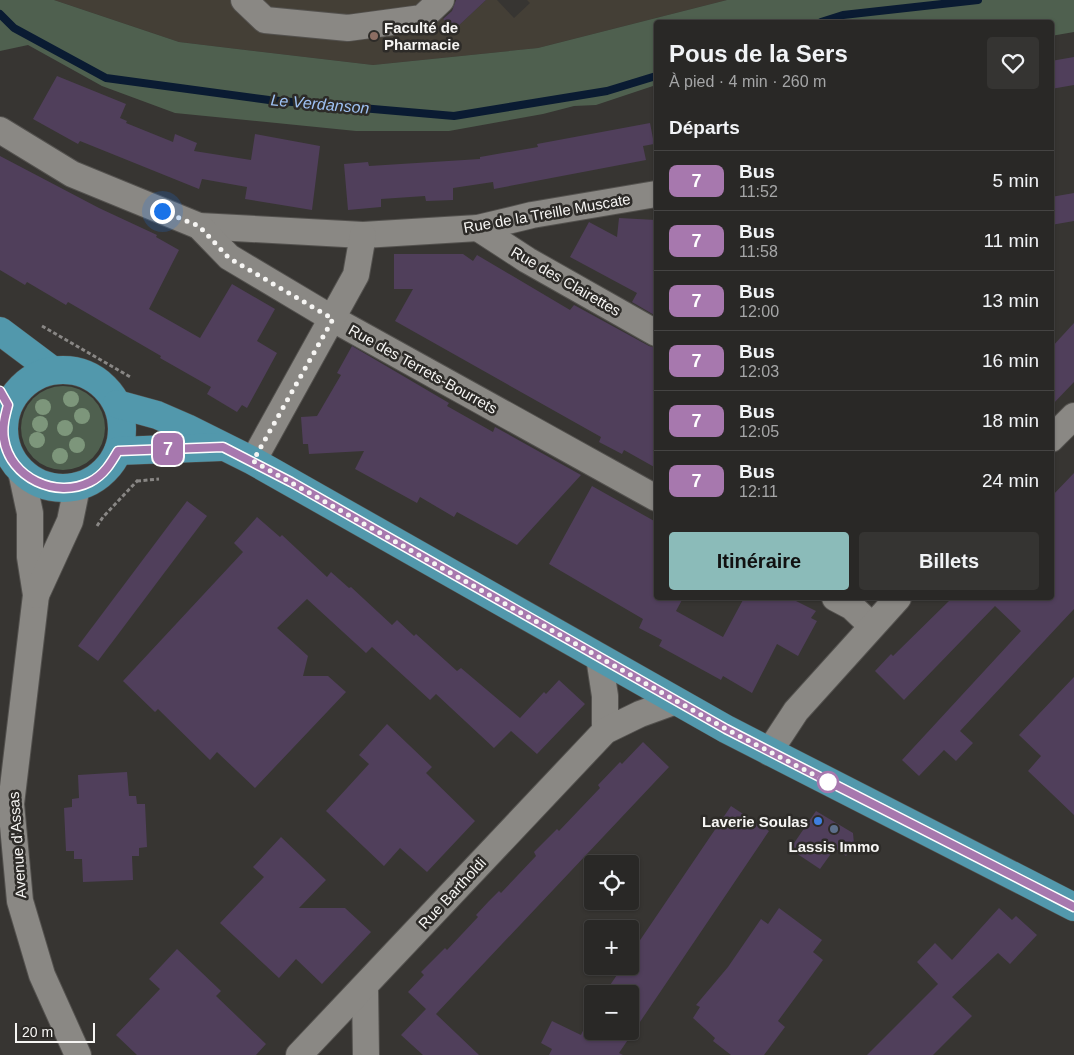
<!DOCTYPE html>
<html lang="fr">
<head>
<meta charset="utf-8">
<style>
  :root { --surface:#292826; --page:#353432; --text:#f1f3f6; --muted:#a5a6a7; --line:#454443; --accent:#8bbbb9 }
  body { margin:0; font-family:Helvetica,sans-serif; background:var(--page); color:var(--text); height:100vh; display:flex; flex-direction:column; font-size:19px; white-space:nowrap }
  * { box-sizing:border-box; margin:0 }
  p { font-size:16px; color:var(--muted) }
  .icon { flex:none; width:28px; height:28px; fill:none; stroke:currentColor; stroke-width:2; stroke-linecap:round; stroke-linejoin:round }
  .map { position:relative; flex:1; overflow:hidden }
  .details { position:absolute; left:654px; top:20px; width:400px; height:580px; display:flex; flex-direction:column; background:var(--surface); border-radius:5px; box-shadow:0 1px 4px #0004,0 0 0 1px var(--line) }
  .details>* { flex:none }
  .badge { padding:0 10px; border-radius:8px; font-size:18px; line-height:32px }
  .buttons { position:absolute; left:584px; top:855px; display:grid; gap:10px }
  .buttons a { display:grid; place-items:center; width:55px; height:55px; border-radius:5px; background:var(--surface); box-shadow:0 1px 4px #0004,0 0 0 1px var(--line); font-size:25px }
  .scale { position:absolute; left:15px; bottom:12px; width:80px; box-sizing:border-box; padding-left:5px; border:2px solid #f6f5f3; border-top:0; font-size:14px; line-height:18px; white-space:nowrap; color:#f6f5f3; -webkit-text-stroke:4px #2d2b28; paint-order:stroke }
  .you { position:absolute; width:25px; height:25px; margin:-12px; border:4px solid #fff; border-radius:50%; background:#1a73e8; box-shadow:0 0 0 8px #1a73e833 }
  .map>.badge { position:absolute; translate:-50% -50%; box-shadow:0 0 0 2px #fff }
  h2 { padding:0 15px; font-size:19px; line-height:45px }
  .round { display:grid; place-items:center; flex:none; width:52px; height:52px; border-radius:5px; background:var(--page) }
  .summary { display:flex; align-items:center; justify-content:space-between; height:85px; padding:0 15px }
  h1 { font-size:24px; font-weight:600; line-height:38px }
  .action { display:flex; gap:10px; margin-top:auto; padding:10px 15px }
  .action a { flex:1; height:58px; border-radius:5px; background:var(--accent); color:#111; font-size:20px; font-weight:600; line-height:58px; text-align:center }
  .action a+a { background:var(--page); color:var(--text) }
  ul { padding:0; list-style:none }
  li { display:flex; align-items:center; gap:15px; height:60px; padding:0 15px; border-top:1px solid var(--line) }
  li div { flex:1 }
  li b { display:block; font-size:19px }
  li em { font-style:normal }
  li .badge { min-width:55px; font-weight:700; text-align:center }
  .map>svg:first-child { display:block }
  .built { fill:#443f36 }
  .green { fill:#4f604f }
  .lines { fill:none; stroke-linecap:round; stroke-linejoin:round }
  .stream { stroke:#0a1b32; stroke-width:8 }
  .building { fill:#503f5b }
  .minor-casing { stroke:#53514e; stroke-width:28 }
  .major-casing { stroke:#53514e; stroke-width:29 }
  .path { stroke:#898785; stroke-width:3; stroke-dasharray:4 2.5; stroke-linecap:butt }
  .minor { stroke:#8a8884; stroke-width:26 }
  .major { stroke:#5298ac; stroke-width:28 }
  .tree { fill:#7d967b }
  .line-casing { stroke:#fff; stroke-width:11 }
  .line { stroke:#a778ae; stroke-width:8 }
  .walk { stroke:#f6f5f3; stroke-width:5; stroke-dasharray:0 9 }
  .education-dot { fill:#8d6e63; stroke:#2d2b28; stroke-width:2 }
  .stop-dot { fill:#fff; stroke:#a778ae; stroke-width:2.5 }
  .shop-dot { fill:#3f7fe0; stroke:#2d2b28; stroke-width:2 }
  .service-dot { fill:#5c6f8a; stroke:#2d2b28; stroke-width:2 }
  .labels { text-anchor:middle; dominant-baseline:central; stroke-width:5; stroke-linejoin:round; paint-order:stroke }
  .poi-label { font-size:15px; font-weight:bold; fill:#f6f5f3; stroke:#2d2b28; text-anchor:start }
  .street-label { font-size:15px; fill:#f6f5f3; stroke:#2d2b28 }
  .water-label { font-size:16px; font-style:italic; fill:#9ec1f3; stroke:#2d2b28 }
</style>
</head>
<body>
<div class="map">
<svg width="1074" height="1055" viewBox="0 0 1074 1055">
  <rect width="100%" height="100%" fill="#373532"/>
  <path class="built" d="M54 0H454L439 14 454 30 486 0H497L514 18 530 3 527 0H727L538 48 373 65 179 42Z"/>
  <g class="green">
    <path d="M0 0H54L179 42 373 65 538 48 727 0H1074V32L1051 36V22H656V85L596 105 574 106 543 114 449 131H356L175 113 102 86 28 45 0 51Z"/>
    <circle cx="63" cy="428" r="42"/>
  </g>
  <g class="lines">
    <g class="stream">
      <path d="M0 14 14 28 106 78 269 100 454 116 607 91 656 76"/>
      <path d="M821 22 843 15 978 0"/>
    </g>
  </g>
  <g class="building">
    <path d="M456 0H486L454 30 443 19 452 11Z"/>
    <path d="M1074 57V85L1051 89V61Z"/>
    <path d="M57 76 126 104 120 118 127 121 126 123 173 142 175 134 197 143 194 151 251 160 255 134 320 146 312 210 245 199 247 187 202 179 199 189 80 141 78 144 33 119Z"/>
    <path d="M650 123 654 144 643 146 646 160 494 189 493 182 453 188V200L426 201 425 196 381 199V207L348 210 344 164 368 162 369 166 480 159V157L538 147 537 144Z"/>
    <path d="M0 156 99 208 157 235 156 237 179 250 149 309 200 338 232 284 275 309 257 341 277 353 247 408 242 405 237 412 207 394 211 387 160 358 161 356 68 302 66 305 27 282 25 285 0 270Z"/>
    <path d="M1074 193V221L1051 225V197Z"/>
    <path d="M619 218 656 220V316L632 302 637 293 570 257 589 222 617 237Z"/>
    <path d="M394 254H463L473 261 477 255 570 310 574 305 649 346 656 348V468L624 450 622 454 599 442 601 437 395 321 413 289H394Z"/>
    <path d="M1074 323V382L1051 406V348Z"/>
    <path d="M352 346 449 403 447 406 493 432 495 427 581 475 517 545 457 512 454 517 420 497 417 503 355 469 364 451 309 454 308 444H303L301 417 317 416 341 375 337 373Z"/>
    <path d="M1074 473V609L960 731 973 743 956 761 944 750 919 776 902 760 1021 631 995 606 904 700 875 671 891 654 893 656 952 598H1051V497Z"/>
    <path d="M592 486 656 522V598H683L676 611 723 637 744 598H790L816 611 811 618 817 621 798 656 777 644 752 693 723 676 721 680 659 646 662 640 639 628 643 619 549 564Z"/>
    <path d="M187 501 207 516 98 661 78 646Z"/>
    <path d="M257 517 280 537 282 535 327 577 331 572 349 588 351 587 392 625 397 620 414 636 416 634 457 671 461 668 520 718 544 692 546 694 559 680 585 704 537 754 511 731 494 748 436 694 430 700 372 647 366 653 307 599 277 628 308 656 303 676H328L346 692 255 788 217 752 210 760 158 709 155 712 123 681 243 552 234 543Z"/>
    <path d="M1074 677V815L1028 771 1041 756 1019 735Z"/>
    <path d="M387 724 432 767 426 773 475 821 427 872 400 848 384 866 326 811 369 764 359 755Z"/>
    <path d="M643 742 669 767 436 1014 479 1055H423L401 1035 426 1009 408 992 424 975 421 972 445 948 447 950 478 917 476 915 489 901 499 891 501 893 536 856 534 852 557 829 559 831 600 788 598 785 620 762 622 764Z"/>
    <path d="M127 772 129 796H136L137 804H145L147 847 139 848V856H132L133 880 83 882 82 859H74V851H66L64 808 72 807V799L79 798 78 775Z"/>
    <path d="M731 806 769 831 619 1053 623 1055H549L552 1049 541 1043 552 1021 581 1035 592 1011V1031H630V994H604L623 966H630V955Z"/>
    <path d="M816 811 853 833 854 844 846 856 835 848 820 869 790 849Z"/>
    <path d="M281 837 326 880 299 908H345L371 932 322 984 296 959 279 978 220 923 264 877 253 867Z"/>
    <path d="M779 908 822 940 813 952 823 960 778 1021 785 1027 764 1055H731L713 1041 715 1038 693 1018 700 1007 696 1005 728 967 761 919 768 924Z"/>
    <path d="M999 908 1012 920 1016 916 1037 935 1010 964 998 953 952 997 972 1016 933 1055H867L938 984 917 962 935 943 952 960Z"/>
    <path d="M177 949 221 991 216 996 266 1044 256 1055H137L116 1035 160 989 149 979Z"/>
  </g>
  <g class="lines">
    <g class="minor-casing">
      <g id="minor">
        <path d="M244 0 265 20 348 28 422 18 441 0"/>
        <path d="M0 130 72 174 199 226 363 235 478 228 532 215 656 194"/>
        <path d="M199 226 229 257 333 319 656 498"/>
        <path d="M478 228 527 260 656 333"/>
        <path d="M1051 439 1074 416"/>
        <path d="M253 461 356 275 363 235"/>
        <path d="M21 471 30 513V557L36 595 11 804 20 901 42 975 78 1055"/>
        <path d="M36 595 70 521 77 487"/>
        <path d="M835 598 852 607 871 625"/>
        <path d="M599 657 605 696V731"/>
        <path d="M769 752 796 711 898 598"/>
        <path d="M365 987 366 1055"/>
        <path d="M299 1055 605 731 640 714 676 701"/>
      </g>
    </g>
    <g class="major-casing">
      <g id="major">
        <path d="M0 331 52 370"/>
        <circle cx="63" cy="429" r="59"/>
        <path d="M117 404 157 415 187 428 253 461 726 729 1074 907"/>
        <path d="M118 451 221 447"/>
      </g>
    </g>
    <g class="path">
      <path d="M42 326 132 378"/>
      <path d="M137 481 159 479"/>
      <path d="M97 526 103 517 138 480"/>
    </g>
    <use href="#minor" class="minor"/>
    <use href="#major" class="major"/>
  </g>
  <g class="tree">
    <circle cx="71" cy="399" r="8"/>
    <circle cx="43" cy="407" r="8"/>
    <circle cx="82" cy="416" r="8"/>
    <circle cx="40" cy="424" r="8"/>
    <circle cx="65" cy="428" r="8"/>
    <circle cx="37" cy="440" r="8"/>
    <circle cx="77" cy="445" r="8"/>
    <circle cx="60" cy="456" r="8"/>
  </g>
  <g class="lines">
    <g class="line-casing">
      <path id="line" d="M0 391 8 405C5 416 2 427 4 439 10 478 56 499 90 482 104 475 111 463 118 451L223 447 291 482 726 729 1074 907"/>
    </g>
    <use href="#line" class="line"/>
    <path class="walk" d="M162 211 199 226 229 258 333 319 253 461 726 729 828 782"/>
  </g>
  <circle class="education-dot" cx="374" cy="36" r="5"/>
  <circle class="stop-dot" cx="828" cy="782" r="10"/>
  <circle class="shop-dot" cx="818" cy="821" r="5"/>
  <circle class="service-dot" cx="834" cy="829" r="5"/>
  <g class="labels">
    <g class="poi-label">
      <text x="384" y="27">Faculté de<tspan x="384" dy="17">Pharmacie</tspan></text>
      <text x="808" y="821" text-anchor="end">Laverie Soulas</text>
      <text x="834" y="846" text-anchor="middle">Lassis Immo</text>
    </g>
    <g class="street-label">
      <text transform="translate(547 213) rotate(-10)">Rue de la Treille Muscate</text>
      <text transform="translate(566 281) rotate(30)">Rue des Clairettes</text>
      <text transform="translate(423 369) rotate(29)">Rue des Terrets-Bourrets</text>
      <text transform="translate(17 845) rotate(-94)">Avenue d'Assas</text>
      <text transform="translate(452 893) rotate(-47)">Rue Bartholdi</text>
    </g>
    <g class="water-label">
      <text transform="translate(320 104) rotate(5)">Le Verdanson</text>
    </g>
  </g>
</svg>
<div class="buttons">
<a><svg class="icon" aria-label="locate" viewBox="0 0 24 24"><circle cx="12" cy="12" r="6"/><path d="M12 2v4M12 18v4M2 12h4M18 12h4"/></svg></a>
<a>+</a>
<a>−</a>
</div>
<div class="scale">20 m</div>
<div class="you" style="left:162px;top:211px"></div>
<b class="badge" style="left:168px;top:449px;background:#a778ae;color:#fff">7</b>
<section class="details">
<div class="summary"><div><h1>Pous de la Sers</h1><p>À pied · 4 min · 260 m</p></div><a class="round"><svg class="icon" aria-label="heart" viewBox="0 0 24 24"><path d="M12 20l-8-8c-3-5 5-10 8-4 3-6 11-1 8 4z"/></svg></a></div>
<h2>Départs</h2>
<ul>
<li><span class="badge" style="background:#a778ae;color:#fff">7</span><div><b>Bus</b><p>11:52</p></div><em>5 min</em></li>
<li><span class="badge" style="background:#a778ae;color:#fff">7</span><div><b>Bus</b><p>11:58</p></div><em>11 min</em></li>
<li><span class="badge" style="background:#a778ae;color:#fff">7</span><div><b>Bus</b><p>12:00</p></div><em>13 min</em></li>
<li><span class="badge" style="background:#a778ae;color:#fff">7</span><div><b>Bus</b><p>12:03</p></div><em>16 min</em></li>
<li><span class="badge" style="background:#a778ae;color:#fff">7</span><div><b>Bus</b><p>12:05</p></div><em>18 min</em></li>
<li><span class="badge" style="background:#a778ae;color:#fff">7</span><div><b>Bus</b><p>12:11</p></div><em>24 min</em></li>
</ul>
<div class="action"><a>Itinéraire</a><a>Billets</a></div>
</section>
</div>
</body>
</html>
